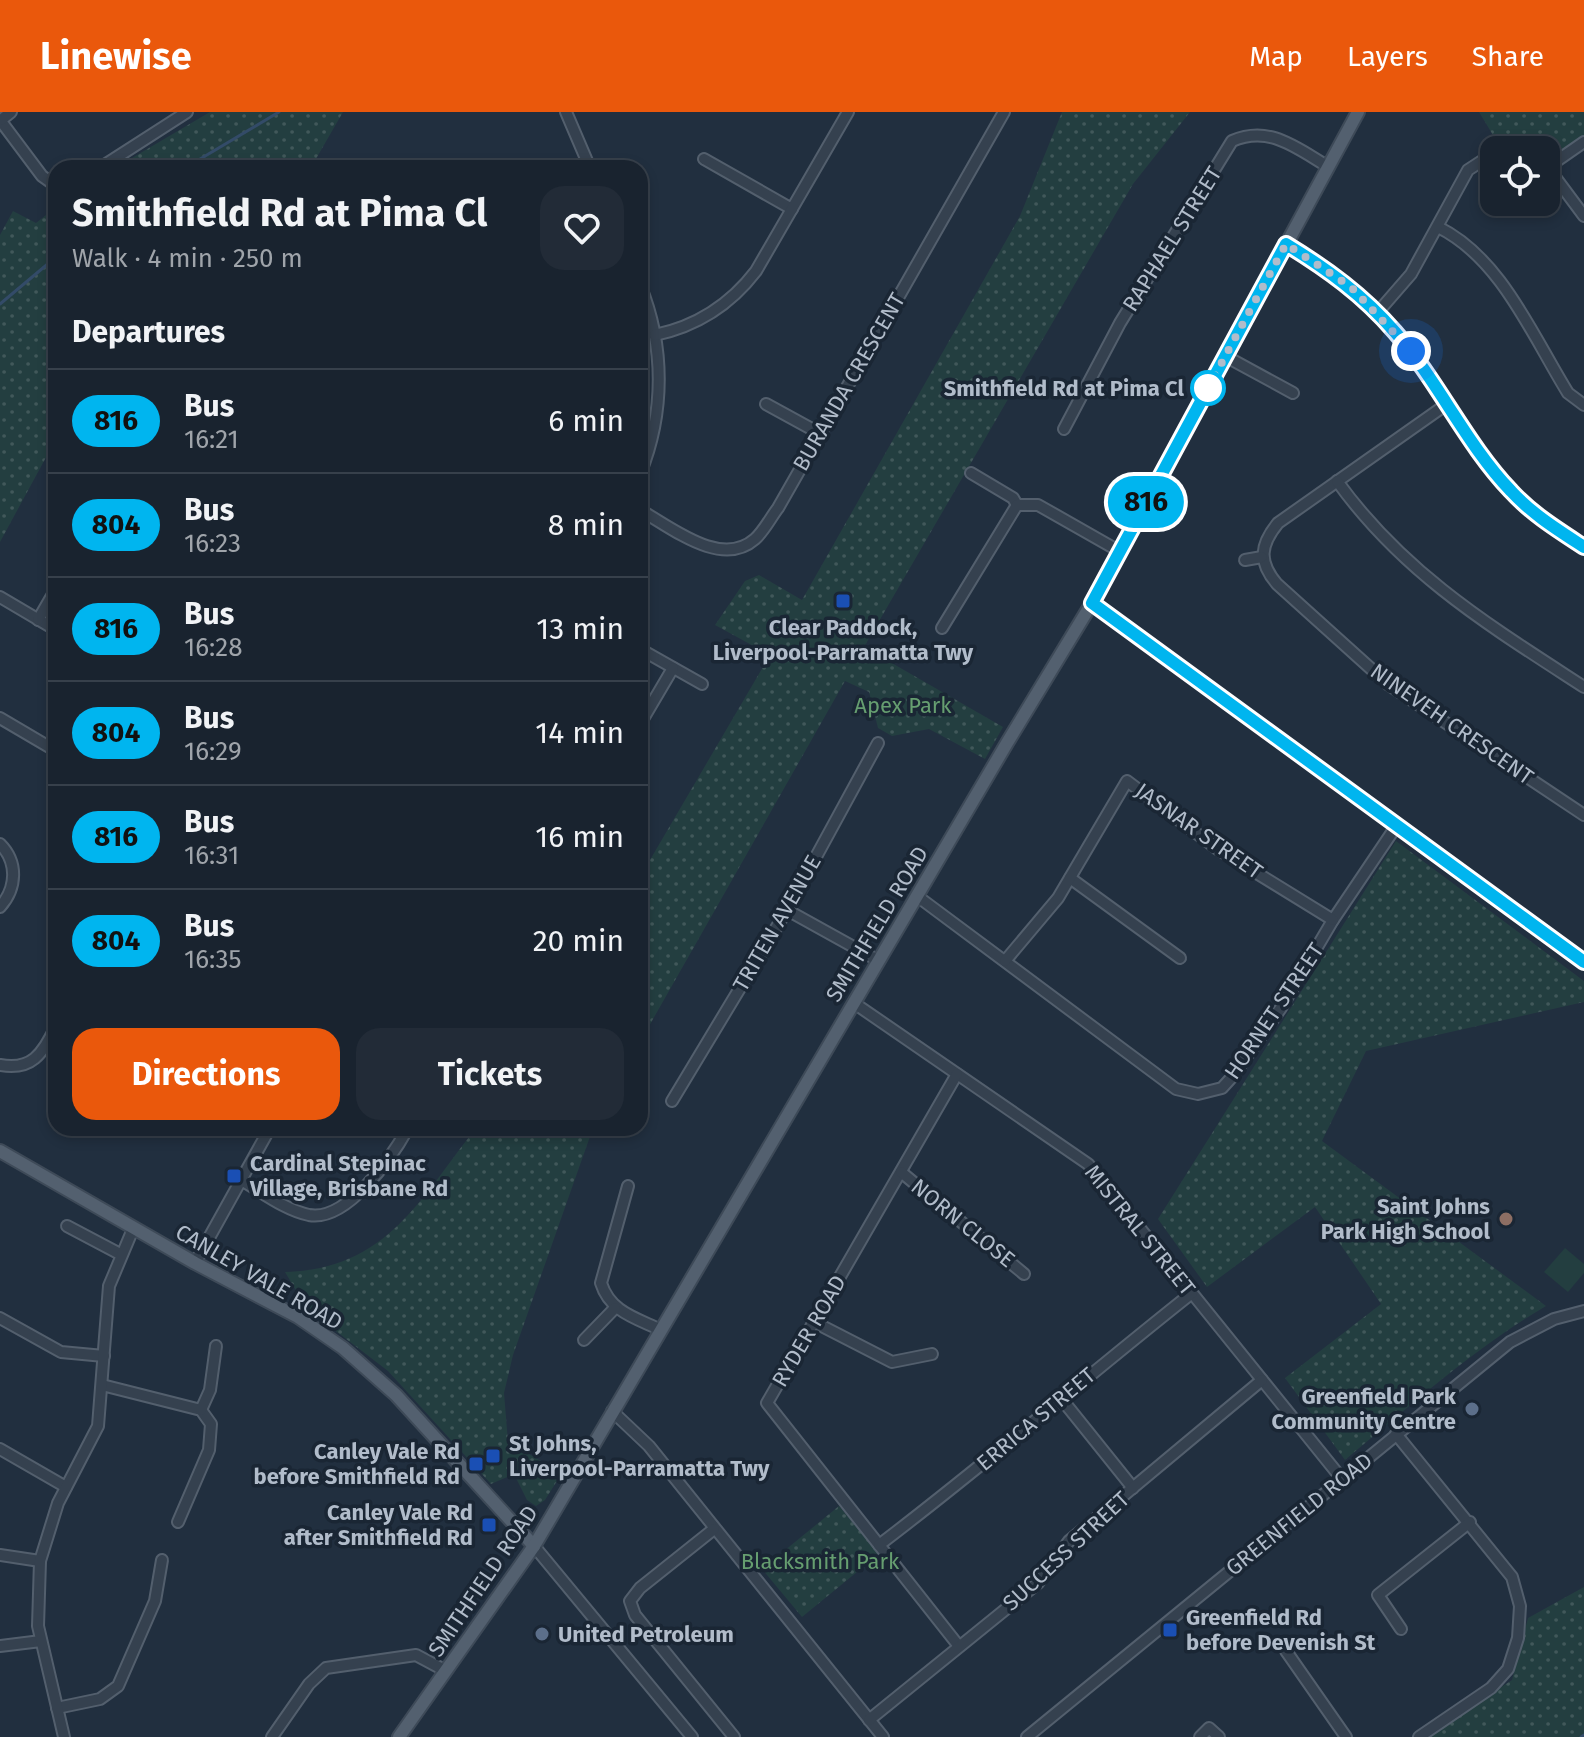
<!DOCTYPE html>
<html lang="en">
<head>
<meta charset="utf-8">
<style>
  :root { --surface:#19232f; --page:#222b37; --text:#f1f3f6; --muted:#9fa4aa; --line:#37404b; --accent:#ea580c }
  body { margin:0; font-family:"Fira Sans",sans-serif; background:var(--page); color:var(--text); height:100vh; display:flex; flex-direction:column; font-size:30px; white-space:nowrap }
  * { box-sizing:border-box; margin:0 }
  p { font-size:26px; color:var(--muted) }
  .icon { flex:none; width:44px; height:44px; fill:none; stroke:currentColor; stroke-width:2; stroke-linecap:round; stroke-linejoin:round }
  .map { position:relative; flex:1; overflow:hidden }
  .panel { position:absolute; left:48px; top:48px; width:600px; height:976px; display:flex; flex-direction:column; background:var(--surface); border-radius:24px; box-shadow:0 4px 12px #0003,0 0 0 2px var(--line) }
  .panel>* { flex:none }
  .badge { padding:0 16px; border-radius:26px; font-size:28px; line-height:52px }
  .fabs { position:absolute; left:1480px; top:24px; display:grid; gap:16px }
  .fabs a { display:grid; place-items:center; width:80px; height:80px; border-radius:16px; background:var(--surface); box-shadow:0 4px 12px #0003,0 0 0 2px var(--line); font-size:40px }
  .you { position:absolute; width:40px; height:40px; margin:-20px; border:6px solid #fff; border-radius:50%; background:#1a73e8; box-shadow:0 0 0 12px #1a73e833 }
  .map>.badge { position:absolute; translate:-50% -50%; box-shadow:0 0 0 4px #fff }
  h2 { padding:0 24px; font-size:30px; line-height:72px }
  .round { display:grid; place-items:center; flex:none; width:84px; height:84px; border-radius:24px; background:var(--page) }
  .head { display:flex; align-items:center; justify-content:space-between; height:136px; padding:0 24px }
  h1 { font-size:38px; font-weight:700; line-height:60px }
  .primary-button { display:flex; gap:16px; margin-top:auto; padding:16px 24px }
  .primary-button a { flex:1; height:92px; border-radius:24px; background:var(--accent); color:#fff; font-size:32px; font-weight:700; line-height:92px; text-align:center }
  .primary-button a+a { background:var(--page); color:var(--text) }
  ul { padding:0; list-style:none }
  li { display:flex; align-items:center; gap:24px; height:104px; padding:0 24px; border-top:2px solid var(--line) }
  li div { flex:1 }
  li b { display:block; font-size:30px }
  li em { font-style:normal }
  li .badge { min-width:88px; font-weight:700; text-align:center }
  header { display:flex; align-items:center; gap:48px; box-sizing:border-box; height:112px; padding:0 40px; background:var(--accent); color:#fff }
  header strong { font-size:38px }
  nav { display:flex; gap:44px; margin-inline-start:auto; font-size:28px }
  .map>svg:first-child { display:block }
  .green { fill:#233e40 }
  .park { fill:url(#park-dots) }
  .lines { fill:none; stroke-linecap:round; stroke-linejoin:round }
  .stream { stroke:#334b68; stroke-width:3 }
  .minor-casing { stroke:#535f6d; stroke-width:14 }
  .major-casing { stroke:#3e4a58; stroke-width:16 }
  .minor { stroke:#35414f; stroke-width:10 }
  .major { stroke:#53606f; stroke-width:12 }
  .line-casing { stroke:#fff; stroke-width:18 }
  .line { stroke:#00b5ef; stroke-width:12 }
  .walk { stroke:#b1bcca; stroke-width:8; stroke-dasharray:0 14.4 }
  .stop-dot { fill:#fff; stroke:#00b5ef; stroke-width:4 }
  .transit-dot { fill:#1a4fb4; stroke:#1a2634; stroke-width:3 }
  .education-dot { fill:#8d6e63; stroke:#1a2634; stroke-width:3 }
  .service-dot { fill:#5c6f8a; stroke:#1a2634; stroke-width:3 }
  .labels { text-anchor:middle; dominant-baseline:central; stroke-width:7; stroke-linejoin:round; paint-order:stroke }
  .street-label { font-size:22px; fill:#b1bcca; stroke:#1a2634 }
  .stop-label { font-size:22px; font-weight:bold; fill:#b1bcca; stroke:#1a2634; text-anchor:end }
  .poi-label { font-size:22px; font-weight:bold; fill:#b1bcca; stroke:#1a2634; text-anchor:start }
  .park-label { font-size:22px; fill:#669e70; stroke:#1a2634 }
</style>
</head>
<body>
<header>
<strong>Linewise</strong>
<nav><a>Map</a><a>Layers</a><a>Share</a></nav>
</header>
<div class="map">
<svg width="1584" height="1625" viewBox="0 0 1584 1625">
  <defs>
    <pattern id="park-dots" width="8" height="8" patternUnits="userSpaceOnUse" patternTransform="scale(2)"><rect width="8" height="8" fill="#233e40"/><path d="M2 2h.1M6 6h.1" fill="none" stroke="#41585a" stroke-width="1.8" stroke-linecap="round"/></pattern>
  </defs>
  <rect width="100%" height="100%" fill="#212f3f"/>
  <path class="green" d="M1565 1136 1584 1152V1161L1568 1180 1544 1160Z"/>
  <g class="park">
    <path d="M210 0H343L313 52 296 56H115Z"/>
    <path d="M1062 0H1190L1133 72 864 535 1003 615 985 647 929 617 892 624 878 616 869 580 845 569 640 930V765L770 543 715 513 745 469 759 463 802 488 1020 104Z"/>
    <path d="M1479 0H1584V26L1551 46 1546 44V38L1499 33Z"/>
    <path d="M56 95V327L0 430V123L13 99 36 111Z"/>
    <path d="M1396 729 1584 869V890L1366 939 1322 1029 1546 1194C1473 1237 1410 1294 1345 1348L1285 1266 1381 1192 1315 1095 1207 1175 1158 1107Z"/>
    <path d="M476 1016H593L513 1243 504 1281 508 1330 562 1361 545 1388 536 1394 527 1388 514 1362 491 1372 388 1259 307 1197 285 1160C387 1157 419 1088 476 1016Z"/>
    <path d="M839 1394 879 1442 802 1505 762 1457Z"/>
    <path d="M1584 1475V1625H1426L1512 1568 1528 1506Z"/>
  </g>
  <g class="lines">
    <g class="stream">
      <path d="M185 56 279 0"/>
      <path d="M0 192 56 145"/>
      <path d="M1581 1625 1584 1623"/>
    </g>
    <g class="minor-casing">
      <g id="minor">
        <path d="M566 0 590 56"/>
        <path d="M0 8 42 64 56 74"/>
        <path d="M1 8 11 0"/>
        <path d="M704 47 792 97"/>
        <path d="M1546 53 1584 104"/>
        <path d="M1548 55 1584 30"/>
        <path d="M100 56 187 0"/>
        <path d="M470 56 471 55"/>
        <path d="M1438 115C1501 146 1532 223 1568 281L1584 293"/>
        <path d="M1286 132C1327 157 1363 183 1395 220 1438 269 1466 332 1511 379 1532 402 1558 418 1584 435"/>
        <path d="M640 173C665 234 665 301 640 362"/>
        <path d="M1378 200 1411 162 1468 58 1494 41"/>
        <path d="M655 223C698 214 730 193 756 159L848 0"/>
        <path d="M1225 244 1293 281"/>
        <path d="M766 292 819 321"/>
        <path d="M1447 292 1278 411C1260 433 1258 450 1277 472L1389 573 1584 703"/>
        <path d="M1064 317 1120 211 1232 29C1269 13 1295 35 1327 54"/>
        <path d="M971 361 1013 386 1017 393"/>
        <path d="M1337 369C1404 462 1490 514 1584 575"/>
        <path d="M640 398C671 415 721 457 755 427 764 419 771 405 778 396L1004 0"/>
        <path d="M1245 448 1262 445"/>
        <path d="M0 485 56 518"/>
        <path d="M38 508 56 477"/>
        <path d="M942 516 1017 393H1038L1119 439"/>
        <path d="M640 537 702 572"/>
        <path d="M0 606 56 639"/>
        <path d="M640 612 673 556"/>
        <path d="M0 732C18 750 17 776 0 795"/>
        <path d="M1070 766 1180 846"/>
        <path d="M917 784 1176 977 1198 982 1222 976 1232 965 1281 896 1333 808 1397 713"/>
        <path d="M787 798 879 849"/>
        <path d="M1005 849 1058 786 1127 669 1216 736 1333 808"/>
        <path d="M854 891 1088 1052 1342 1367"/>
        <path d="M0 953C33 959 42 941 56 915"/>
        <path d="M957 962 767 1291 958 1533"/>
        <path d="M672 989 787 798 878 631"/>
        <path d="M901 1060 1024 1162"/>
        <path d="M241 1068C262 1080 285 1098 309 1103 347 1110 392 1045 408 1016"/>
        <path d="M628 1074 601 1171C610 1200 636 1206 661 1218"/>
        <path d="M67 1114 120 1142"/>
        <path d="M195 1151 270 1016"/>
        <path d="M0 1206 61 1240 104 1244"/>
        <path d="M814 1210 892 1250 932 1242"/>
        <path d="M584 1228 615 1196"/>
        <path d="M102 1273 201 1298 211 1312 209 1338 178 1410"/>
        <path d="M1060 1285 1133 1376"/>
        <path d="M201 1298 210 1278 216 1234"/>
        <path d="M612 1299 649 1334 883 1625"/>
        <path d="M1396 1322 1512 1465 1520 1494 1518 1526 1508 1557 1491 1576 1419 1625"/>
        <path d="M0 1337 66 1375"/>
        <path d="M714 1417 640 1476 630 1489 635 1503 734 1625"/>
        <path d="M879 1433C986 1352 1087 1264 1192 1181"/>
        <path d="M534 1434 692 1625"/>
        <path d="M0 1443 40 1449"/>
        <path d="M1401 1517 1378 1483 1470 1410"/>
        <path d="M0 1534 41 1529"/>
        <path d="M1286 1539 1346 1625"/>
        <path d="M57 1596 100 1587 118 1574 155 1489 162 1448"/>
        <path d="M869 1608 1038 1471 1069 1429 1262 1268"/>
        <path d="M64 1625 38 1514 40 1449 58 1391 98 1314 109 1174 133 1117"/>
        <path d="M272 1625 309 1572 326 1556 416 1543 446 1559"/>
        <path d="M1027 1625 1510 1230 1554 1207 1584 1199"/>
        <path d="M1200 1625 1209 1616 1219 1625"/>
      </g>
    </g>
    <g class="major-casing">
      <g id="major">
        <path d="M1092 491 1584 850"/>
        <path d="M0 1039 195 1151 298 1205 343 1236 396 1283 534 1434"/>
        <path d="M399 1625 534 1434 1007 631 1092 491 1358 0"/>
      </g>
    </g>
    <use href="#minor" class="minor"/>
    <use href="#major" class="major"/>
  </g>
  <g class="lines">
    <g class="line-casing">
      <path id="line" d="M1584 435C1558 418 1532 402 1511 379 1466 332 1438 269 1395 220 1363 183 1327 157 1286 132L1092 491 1584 850"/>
    </g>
    <use href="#line" class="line"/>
    <path class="walk" d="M1208 276 1286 132 1351 175 1411 239"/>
  </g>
  <circle class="stop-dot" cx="1208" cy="276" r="16"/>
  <g class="transit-dot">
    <rect x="835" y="481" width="16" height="16" rx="4"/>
    <rect x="226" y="1056" width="16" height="16" rx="4"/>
    <rect x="485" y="1336" width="16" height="16" rx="4"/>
    <rect x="468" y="1344" width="16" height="16" rx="4"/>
    <rect x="481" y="1405" width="16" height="16" rx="4"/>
    <rect x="1162" y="1510" width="16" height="16" rx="4"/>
  </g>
  <circle class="education-dot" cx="1506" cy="1107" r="8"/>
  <g class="service-dot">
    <circle cx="1472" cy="1297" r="8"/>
    <circle cx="542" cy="1522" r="8"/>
  </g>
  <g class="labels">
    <g class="street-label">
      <text transform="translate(1172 127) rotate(-58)">RAPHAEL STREET</text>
      <text transform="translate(849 270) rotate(-60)">BURANDA CRESCENT</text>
      <text transform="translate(1452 612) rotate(35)">NINEVEH CRESCENT</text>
      <text transform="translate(1199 719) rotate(35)">JASNAR STREET</text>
      <text transform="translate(777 811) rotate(-60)">TRITEN AVENUE</text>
      <text transform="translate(877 812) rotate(-59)">SMITHFIELD ROAD</text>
      <text transform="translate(1274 899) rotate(-56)">HORNET STREET</text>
      <text transform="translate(963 1111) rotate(39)">NORN CLOSE</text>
      <text transform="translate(1140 1118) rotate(51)">MISTRAL STREET</text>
      <text transform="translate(259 1165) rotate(30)">CANLEY VALE ROAD</text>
      <text transform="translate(809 1219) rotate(-60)">RYDER ROAD</text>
      <text transform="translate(1036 1307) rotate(-40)">ERRICA STREET</text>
      <text transform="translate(1299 1402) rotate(-39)">GREENFIELD ROAD</text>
      <text transform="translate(1066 1439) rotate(-43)">SUCCESS STREET</text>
      <text transform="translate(483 1469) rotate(-56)">SMITHFIELD ROAD</text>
    </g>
    <g class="stop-label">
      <text x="1184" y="276">Smithfield Rd at Pima Cl</text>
    </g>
    <g class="poi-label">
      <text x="843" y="515" text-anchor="middle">Clear Paddock,<tspan x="843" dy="25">Liverpool-Parramatta Twy</tspan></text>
      <text x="250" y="1051">Cardinal Stepinac<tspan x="250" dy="25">Village, Brisbane Rd</tspan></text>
      <text x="1490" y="1094" text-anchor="end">Saint Johns<tspan x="1490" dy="25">Park High School</tspan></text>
      <text x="1456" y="1284" text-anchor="end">Greenfield Park<tspan x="1456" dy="25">Community Centre</tspan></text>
      <text x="509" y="1331">St Johns,<tspan x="509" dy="25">Liverpool-Parramatta Twy</tspan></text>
      <text x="460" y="1339" text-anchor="end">Canley Vale Rd<tspan x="460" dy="25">before Smithfield Rd</tspan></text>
      <text x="473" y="1400" text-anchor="end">Canley Vale Rd<tspan x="473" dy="25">after Smithfield Rd</tspan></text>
      <text x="1186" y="1505">Greenfield Rd<tspan x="1186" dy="25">before Devenish St</tspan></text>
      <text x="558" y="1522">United Petroleum</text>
    </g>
    <g class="park-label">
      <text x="903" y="593">Apex Park</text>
      <text x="820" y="1449">Blacksmith Park</text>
    </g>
  </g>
</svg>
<div class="fabs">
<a><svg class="icon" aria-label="locate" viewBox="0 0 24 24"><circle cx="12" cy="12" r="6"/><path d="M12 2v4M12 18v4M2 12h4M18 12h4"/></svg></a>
</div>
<div class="you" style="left:1411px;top:239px"></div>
<b class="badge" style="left:1146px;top:390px;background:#00b5ef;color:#111">816</b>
<section class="panel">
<div class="head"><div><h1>Smithfield Rd at Pima Cl</h1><p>Walk · 4 min · 250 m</p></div><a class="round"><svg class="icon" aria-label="heart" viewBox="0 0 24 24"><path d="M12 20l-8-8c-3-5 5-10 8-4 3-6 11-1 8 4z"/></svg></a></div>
<h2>Departures</h2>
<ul>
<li><span class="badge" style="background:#00b5ef;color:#111">816</span><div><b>Bus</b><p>16:21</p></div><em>6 min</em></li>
<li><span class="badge" style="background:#00b5ef;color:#111">804</span><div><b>Bus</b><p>16:23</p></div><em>8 min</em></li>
<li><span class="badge" style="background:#00b5ef;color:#111">816</span><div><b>Bus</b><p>16:28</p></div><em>13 min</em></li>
<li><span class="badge" style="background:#00b5ef;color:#111">804</span><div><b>Bus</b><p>16:29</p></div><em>14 min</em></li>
<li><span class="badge" style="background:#00b5ef;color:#111">816</span><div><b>Bus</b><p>16:31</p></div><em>16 min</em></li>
<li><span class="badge" style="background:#00b5ef;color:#111">804</span><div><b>Bus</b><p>16:35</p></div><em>20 min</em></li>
</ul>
<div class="primary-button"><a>Directions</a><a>Tickets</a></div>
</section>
</div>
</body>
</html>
